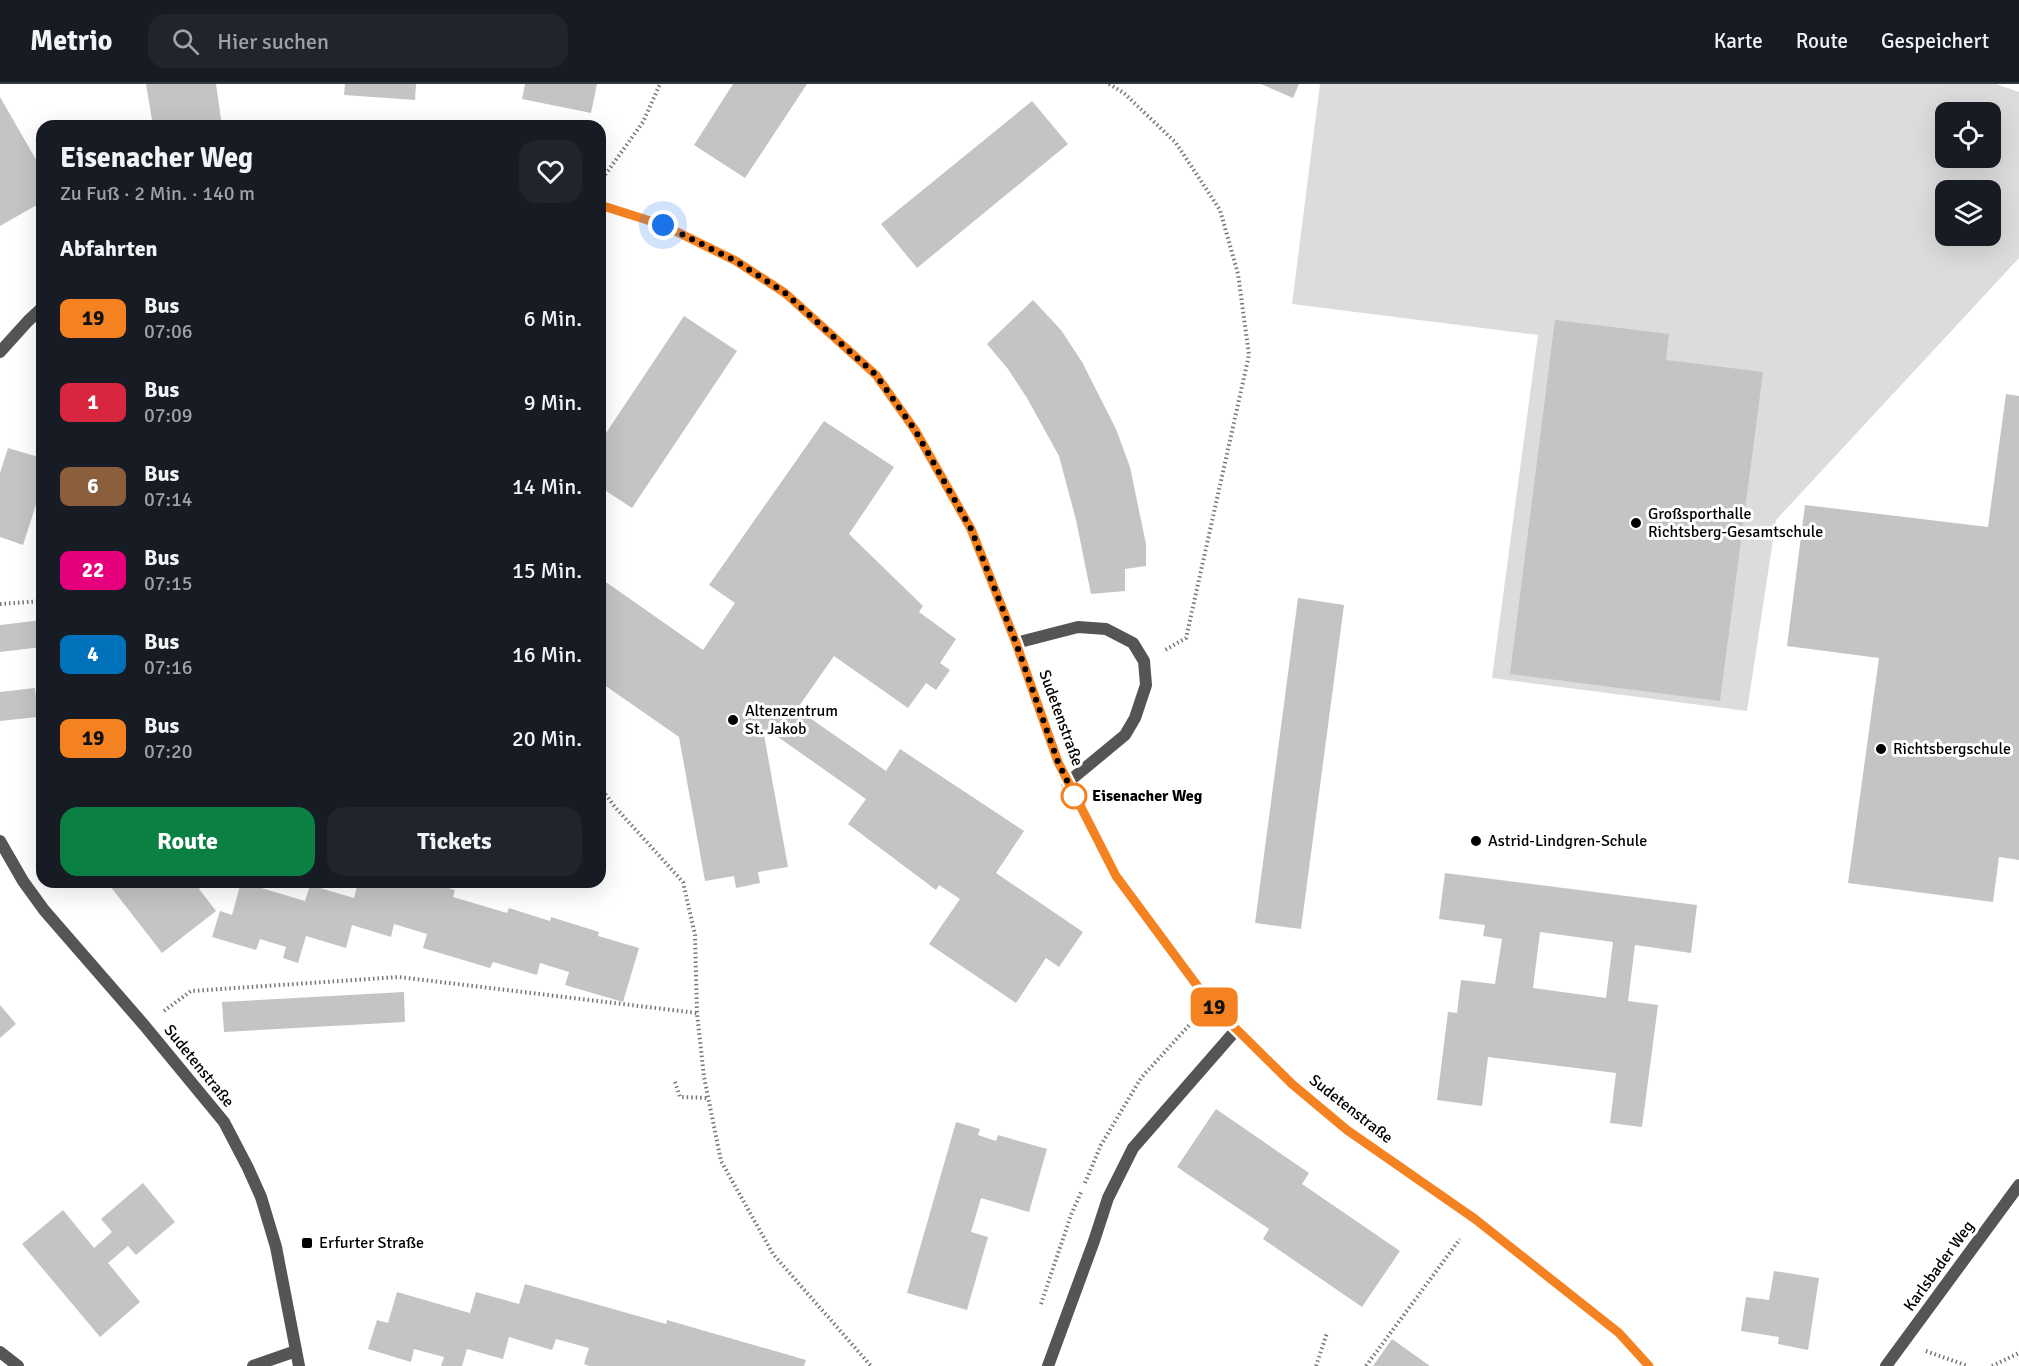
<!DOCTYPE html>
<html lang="de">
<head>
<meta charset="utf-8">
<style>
  :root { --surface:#171b24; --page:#20242c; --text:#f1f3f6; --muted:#9ea1a6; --line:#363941; --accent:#0b8043 }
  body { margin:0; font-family:Signika,sans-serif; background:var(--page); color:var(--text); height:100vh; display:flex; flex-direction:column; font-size:22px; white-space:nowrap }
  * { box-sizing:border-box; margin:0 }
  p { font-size:20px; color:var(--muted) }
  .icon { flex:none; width:33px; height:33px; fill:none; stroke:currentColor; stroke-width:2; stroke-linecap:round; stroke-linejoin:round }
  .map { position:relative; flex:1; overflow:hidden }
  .details { position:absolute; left:36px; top:36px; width:570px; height:768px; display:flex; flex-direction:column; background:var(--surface); border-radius:18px; box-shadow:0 6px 24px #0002 }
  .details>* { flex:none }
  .badge { padding:0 12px; border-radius:9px; font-size:21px; line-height:39px }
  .controls { position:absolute; left:1935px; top:18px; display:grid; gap:12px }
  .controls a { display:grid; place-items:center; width:66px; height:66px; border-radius:12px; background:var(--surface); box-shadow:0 6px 24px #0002; font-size:30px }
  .you { position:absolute; width:30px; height:30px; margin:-15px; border:4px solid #fff; border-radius:50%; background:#1a73e8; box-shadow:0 0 0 9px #1a73e833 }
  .map>.badge { position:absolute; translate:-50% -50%; box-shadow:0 0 0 3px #fff }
  h2 { padding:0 24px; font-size:22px; line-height:54px }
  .round { display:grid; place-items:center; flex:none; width:63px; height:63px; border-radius:18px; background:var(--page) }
  .head { display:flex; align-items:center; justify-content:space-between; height:102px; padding:0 24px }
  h1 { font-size:28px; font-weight:700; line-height:45px }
  .cta { display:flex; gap:12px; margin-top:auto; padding:12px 24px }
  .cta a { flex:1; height:69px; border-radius:18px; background:var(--accent); color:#fff; font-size:24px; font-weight:700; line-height:69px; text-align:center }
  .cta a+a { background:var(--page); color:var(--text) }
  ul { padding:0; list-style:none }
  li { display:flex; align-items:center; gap:18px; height:84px; padding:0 24px }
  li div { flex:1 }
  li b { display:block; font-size:22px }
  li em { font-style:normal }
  li .badge { min-width:66px; font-weight:700; text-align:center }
  header { display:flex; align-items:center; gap:36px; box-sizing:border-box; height:84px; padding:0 30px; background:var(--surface); border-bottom:2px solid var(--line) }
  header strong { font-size:28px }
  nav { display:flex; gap:33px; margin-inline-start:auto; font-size:21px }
  .search { width:420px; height:54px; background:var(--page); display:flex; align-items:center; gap:15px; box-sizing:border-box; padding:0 21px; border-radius:18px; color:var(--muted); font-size:22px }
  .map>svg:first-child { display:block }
  .green { fill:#dcdcdc; fill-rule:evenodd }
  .building { fill:#c4c4c4; fill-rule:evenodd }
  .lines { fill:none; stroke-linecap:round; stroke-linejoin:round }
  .path { stroke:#777; stroke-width:4; stroke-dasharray:1.5 3; stroke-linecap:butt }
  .lane { stroke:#555; stroke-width:12 }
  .street { stroke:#555; stroke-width:12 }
  .line-casing { stroke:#fff; stroke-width:14 }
  .line { stroke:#f58220; stroke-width:9 }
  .walk { stroke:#000; stroke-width:6; stroke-dasharray:0 10.8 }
  .poi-dot { fill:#000; stroke:#fff; stroke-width:2 }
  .stop-dot { fill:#fff; stroke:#f58220; stroke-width:3 }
  .labels { text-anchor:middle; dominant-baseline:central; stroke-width:6; stroke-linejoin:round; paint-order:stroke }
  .poi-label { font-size:16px; fill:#000; stroke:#fff; text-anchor:start }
  .street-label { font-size:16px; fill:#000; stroke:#fff }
  .stop-label { font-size:16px; font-weight:bold; fill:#000; stroke:#fff; text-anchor:start }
</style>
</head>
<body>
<header>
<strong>Metrio</strong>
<div class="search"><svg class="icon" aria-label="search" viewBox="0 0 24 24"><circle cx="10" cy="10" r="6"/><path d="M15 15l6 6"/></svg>Hier suchen</div>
<nav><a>Karte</a><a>Route</a><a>Gespeichert</a></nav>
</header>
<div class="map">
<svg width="2019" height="1282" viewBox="0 0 2019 1282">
  <rect width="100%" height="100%" fill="#fff"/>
  <path class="green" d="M1320 0H1996L2019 8V174L1776 436 1747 627 1492 594 1538 251 1292 220ZM1946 28H1990V74H1946ZM1946 106H1990V152H1946Z"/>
  <g class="building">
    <path d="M146 0H216L222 42H153Z"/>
    <path d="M345 0H416L415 16 344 11Z"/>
    <path d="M525 0H597L591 29 522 15Z"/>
    <path d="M733 0H807L745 94 694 61Z"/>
    <path d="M1261 0H1299L1293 14Z"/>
    <path d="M0 13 42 86V118L0 142Z"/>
    <path d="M1032 17 1068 60 917 184 881 140Z"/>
    <path d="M1033 216 1061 246 1082 278 1116 345 1130 383 1146 460V482L1125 485V507L1091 510 1076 436 1059 372 1027 314 1008 285 987 260Z"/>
    <path d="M684 232 737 267 632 424 600 403V358Z"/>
    <path d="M1555 236 1669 250 1666 276 1763 288 1720 617 1510 590Z"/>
    <path d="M2006 310 2019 312V776L1999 773 1993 818 1848 799 1879 574 1787 562 1805 421 1988 443Z"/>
    <path d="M824 337 894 383 849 450 923 522 919 528 956 555 940 579 950 586 936 606 926 599 908 624 834 572 797 625 886 687 900 665 1024 747 996 789 1083 848 1059 883 1046 874 1016 919 929 860 960 815 939 801 936 806 848 740 866 715 768 646 764 651 788 783 758 788 760 799 736 804 734 792 705 797 679 653 600 598V501L603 496 703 566 735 519 709 501Z"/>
    <path d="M8 364 42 374V402L23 461 0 453V389Z"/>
    <path d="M1298 514 1344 521 1301 845 1255 839Z"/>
    <path d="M42 536V563L0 568V541Z"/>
    <path d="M35 604 38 633 0 637V608Z"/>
    <path d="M1445 789 1697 821 1691 869 1635 861 1628 917 1658 921 1642 1043 1610 1039 1616 989 1488 973 1482 1022 1437 1016 1448 928 1457 929 1461 896 1495 900 1502 855 1483 852 1485 841 1439 835ZM1540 848 1613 858 1606 914 1533 904Z"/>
    <path d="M107 798H207L199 805 216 827 162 869Z"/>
    <path d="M241 798 305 817 310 801 354 814 358 798H428L455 806 453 813 507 829 509 824 550 837 551 833 599 848 598 852 639 864 623 918 565 901 569 888 540 879 537 891 493 878 490 884 423 864 427 850 394 840 391 853 352 841 346 864 306 852 298 879 283 874 286 863 260 855 256 866 212 853 220 827 232 831Z"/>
    <path d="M404 908 405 938 224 948 222 918Z"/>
    <path d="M0 921 16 940 0 954Z"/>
    <path d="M1216 1025 1309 1089 1302 1100 1400 1167 1362 1223 1263 1155 1269 1145 1177 1083Z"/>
    <path d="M956 1038 980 1045 978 1051 996 1057 998 1051 1047 1065 1029 1128 981 1114 971 1148 988 1153 967 1226 907 1209Z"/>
    <path d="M143 1099 175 1138 136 1171 128 1162 108 1179 140 1218 100 1253 22 1160 63 1126 94 1164 112 1148 101 1135Z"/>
    <path d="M1774 1187 1819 1194 1808 1266 1778 1260 1779 1253 1741 1247 1746 1213 1769 1216Z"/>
    <path d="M525 1200 666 1240 667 1236 806 1276 804 1282H589L584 1280 589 1264 556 1255 552 1266 509 1253 503 1275 467 1265 462 1282H441L444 1273 414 1265 411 1278 368 1265 377 1236 388 1239 397 1208 470 1229 476 1208 519 1220Z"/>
    <path d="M1392 1255 1430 1282H1373Z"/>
  </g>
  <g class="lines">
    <g class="path">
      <path d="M1109 0 1124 9 1176 59 1220 126 1238 190 1249 271 1186 554 1165 566"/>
      <path d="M600 98 643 38 660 0"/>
      <path d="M0 520 42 517"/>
      <path d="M600 703 615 723 683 798 695 851 697 929 704 993 721 1077 773 1170 871 1282"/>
      <path d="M164 927 191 907 399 893 697 929"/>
      <path d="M675 998 680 1013 708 1014"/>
      <path d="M1085 1099 1101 1061 1141 994 1193 937"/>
      <path d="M1041 1220 1071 1131 1082 1106"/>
      <path d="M1926 1267 1968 1282"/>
      <path d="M1316 1282 1327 1249"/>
      <path d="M1366 1282 1460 1155"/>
      <path d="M1992 1282 2019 1269"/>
    </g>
    <g class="lane">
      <path d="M1016 559 1078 543 1106 545 1133 559 1144 577 1146 601 1135 634 1125 651 1067 699"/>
      <path d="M1048 1282 1094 1157 1108 1114 1133 1064 1236 946"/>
    </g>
    <g class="street">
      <path d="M600 121 663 141 736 177 785 209 876 291 915 346 971 445 1016 559 1058 678 1116 792 1211 919 1292 1000 1347 1046 1475 1135 1619 1249 1649 1282"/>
      <path d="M0 268 28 237 42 224"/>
      <path d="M0 757 23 797 44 826 144 941 224 1038 248 1084 261 1113 276 1163 299 1282"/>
      <path d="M0 1268 18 1282"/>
      <path d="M253 1282 296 1267"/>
      <path d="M1886 1282 2019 1101"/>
    </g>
  </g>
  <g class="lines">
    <g class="line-casing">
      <path id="line" d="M600 121 663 141 736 177 785 209 876 291 915 346 971 445 1016 559 1058 678 1116 792 1210 919 1292 1000 1347 1046 1475 1135 1619 1249 1649 1282"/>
    </g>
    <use href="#line" class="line"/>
    <path class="walk" d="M663 141 736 177 785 209 876 291 915 346 971 445 1016 559 1058 678 1077 717 1074 712"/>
  </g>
  <g class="poi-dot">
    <circle cx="1636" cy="439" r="6"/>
    <circle cx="733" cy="636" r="6"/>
    <circle cx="1881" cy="665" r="6"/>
    <circle cx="1476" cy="757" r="6"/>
    <rect x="301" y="1153" width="12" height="12" rx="3"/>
  </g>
  <circle class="stop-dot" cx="1074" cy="712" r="12"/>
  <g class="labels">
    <g class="poi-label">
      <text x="1648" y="430">Großsporthalle<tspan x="1648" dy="18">Richtsberg-Gesamtschule</tspan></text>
      <text x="745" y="627">Altenzentrum<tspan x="745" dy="18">St. Jakob</tspan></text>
      <text x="1893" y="665">Richtsbergschule</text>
      <text x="1488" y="757">Astrid-Lindgren-Schule</text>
      <text x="319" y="1159">Erfurter Straße</text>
    </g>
    <g class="street-label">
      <text transform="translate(1061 634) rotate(70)">Sudetenstraße</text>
      <text transform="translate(199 982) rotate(51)">Sudetenstraße</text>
      <text transform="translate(1351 1025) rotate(38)">Sudetenstraße</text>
      <text transform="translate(1939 1182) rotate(-54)">Karlsbader Weg</text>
    </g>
    <g class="stop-label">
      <text x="1092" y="712">Eisenacher Weg</text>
    </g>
  </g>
</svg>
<div class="controls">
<a><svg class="icon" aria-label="locate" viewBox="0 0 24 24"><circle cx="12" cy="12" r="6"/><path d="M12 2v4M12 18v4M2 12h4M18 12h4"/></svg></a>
<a><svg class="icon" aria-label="layers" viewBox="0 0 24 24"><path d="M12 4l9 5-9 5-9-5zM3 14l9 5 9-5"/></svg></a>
</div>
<div class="you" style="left:663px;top:141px"></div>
<b class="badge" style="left:1214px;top:923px;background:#f58220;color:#111">19</b>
<section class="details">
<div class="head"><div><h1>Eisenacher Weg</h1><p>Zu Fuß · 2 Min. · 140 m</p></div><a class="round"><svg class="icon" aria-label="heart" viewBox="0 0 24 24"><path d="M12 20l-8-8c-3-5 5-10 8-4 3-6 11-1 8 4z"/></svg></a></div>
<h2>Abfahrten</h2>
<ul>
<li><span class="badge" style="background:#f58220;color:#111">19</span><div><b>Bus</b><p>07:06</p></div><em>6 Min.</em></li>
<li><span class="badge" style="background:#d7263d;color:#fff">1</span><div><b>Bus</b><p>07:09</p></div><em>9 Min.</em></li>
<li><span class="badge" style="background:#8b5e3c;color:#fff">6</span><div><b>Bus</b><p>07:14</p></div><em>14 Min.</em></li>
<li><span class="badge" style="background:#e6007e;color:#fff">22</span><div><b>Bus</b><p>07:15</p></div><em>15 Min.</em></li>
<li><span class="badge" style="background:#0072bc;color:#fff">4</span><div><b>Bus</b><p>07:16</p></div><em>16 Min.</em></li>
<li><span class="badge" style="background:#f58220;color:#111">19</span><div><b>Bus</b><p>07:20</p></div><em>20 Min.</em></li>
</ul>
<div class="cta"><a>Route</a><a>Tickets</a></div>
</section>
</div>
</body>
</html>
